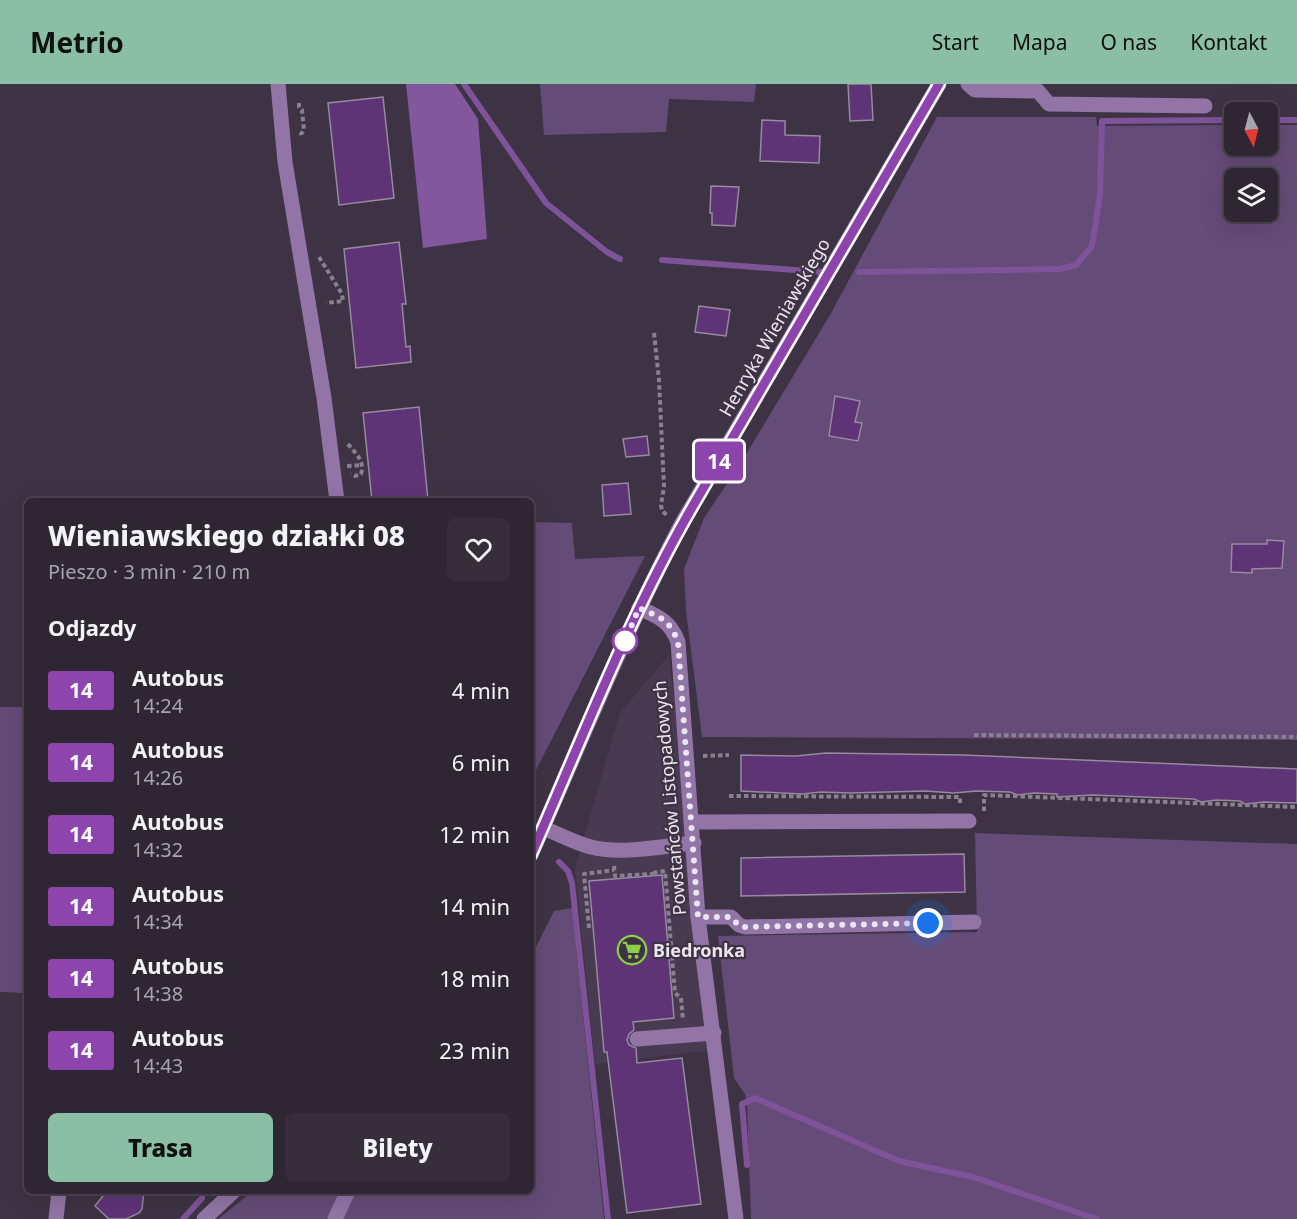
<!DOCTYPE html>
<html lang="pl">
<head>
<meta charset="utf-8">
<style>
  :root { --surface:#2e2633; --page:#362e3b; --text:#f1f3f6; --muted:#a7a5ac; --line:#49434e; --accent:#8abfa5 }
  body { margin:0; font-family:"Noto Sans",sans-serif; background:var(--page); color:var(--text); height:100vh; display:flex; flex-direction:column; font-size:22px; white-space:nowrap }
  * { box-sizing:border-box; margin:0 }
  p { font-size:20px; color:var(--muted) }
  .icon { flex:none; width:33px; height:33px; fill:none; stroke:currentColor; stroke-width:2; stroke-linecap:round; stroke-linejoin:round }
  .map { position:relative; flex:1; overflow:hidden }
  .side { position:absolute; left:24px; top:414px; width:510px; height:696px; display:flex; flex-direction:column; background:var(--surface); border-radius:9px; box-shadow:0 6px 24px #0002,0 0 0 2px var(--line) }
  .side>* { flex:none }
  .badge { padding:0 12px; border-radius:4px; font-size:21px; line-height:39px }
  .needle { width:39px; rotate:173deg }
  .controls { position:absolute; left:1224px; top:18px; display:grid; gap:12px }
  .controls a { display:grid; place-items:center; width:54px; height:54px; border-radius:9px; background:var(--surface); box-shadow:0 6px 24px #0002,0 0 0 2px var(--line); font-size:30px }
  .you { position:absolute; width:30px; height:30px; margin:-15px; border:4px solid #fff; border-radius:50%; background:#1a73e8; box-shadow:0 0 0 9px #1a73e833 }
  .map>.badge { position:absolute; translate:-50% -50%; box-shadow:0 0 0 3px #fff }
  h2 { padding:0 24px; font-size:22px; line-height:54px }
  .round { display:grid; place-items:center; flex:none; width:63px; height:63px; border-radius:9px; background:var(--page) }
  .overview { display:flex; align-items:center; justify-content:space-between; height:102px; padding:0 24px }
  h1 { font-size:28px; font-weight:800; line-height:45px }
  .primary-button { display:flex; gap:12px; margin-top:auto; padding:12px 24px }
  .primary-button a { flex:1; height:69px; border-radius:9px; background:var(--accent); color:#111; font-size:24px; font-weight:800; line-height:69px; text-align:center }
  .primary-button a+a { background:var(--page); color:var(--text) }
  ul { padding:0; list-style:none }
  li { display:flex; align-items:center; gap:18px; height:72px; padding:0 24px }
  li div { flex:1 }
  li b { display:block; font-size:22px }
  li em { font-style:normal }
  li .badge { min-width:66px; font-weight:700; text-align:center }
  header { display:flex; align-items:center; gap:36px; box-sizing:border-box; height:84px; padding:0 30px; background:var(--accent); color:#111 }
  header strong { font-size:28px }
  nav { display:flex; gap:33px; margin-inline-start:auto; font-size:21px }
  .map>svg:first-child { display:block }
  .built { fill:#483a51 }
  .green { fill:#654b77; fill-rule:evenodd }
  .forest { fill:#82579d }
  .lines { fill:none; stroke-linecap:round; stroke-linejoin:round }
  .stream { stroke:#7e5399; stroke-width:6 }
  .building { fill:#5e3477; stroke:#968a9e; stroke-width:1.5 }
  .path { stroke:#8a8190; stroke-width:4; stroke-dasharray:4.5 3; stroke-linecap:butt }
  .minor { stroke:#9275a6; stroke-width:15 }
  .line-casing { stroke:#fff; stroke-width:14 }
  .line { stroke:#8e44ad; stroke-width:9 }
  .walk { stroke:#ebe5f0; stroke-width:6; stroke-dasharray:0 10.8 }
  .stop-dot { fill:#fff; stroke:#8e44ad; stroke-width:3 }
  .labels { text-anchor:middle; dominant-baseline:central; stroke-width:4.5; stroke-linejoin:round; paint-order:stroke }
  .street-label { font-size:18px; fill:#ebe5f0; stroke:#3d3344 }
  .poi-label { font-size:18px; font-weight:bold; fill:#ebe5f0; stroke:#3d3344; text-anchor:start }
</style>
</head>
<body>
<header>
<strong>Metrio</strong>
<nav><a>Start</a><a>Mapa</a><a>O nas</a><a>Kontakt</a></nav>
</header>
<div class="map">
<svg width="1297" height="1135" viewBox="0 0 1297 1135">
  <rect width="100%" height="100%" fill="#3d3344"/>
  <path class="built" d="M669 571 713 966 595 980 575 784 620 629Z"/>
  <g class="green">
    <path d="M540 0H756L754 18 669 15 666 48 544 51Z"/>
    <path d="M937 33H1096L1097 42 1234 41V62H1268V41H1297V656L702 653 686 527 684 485 704 434 739 382 830 231ZM1234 94H1268V128H1234Z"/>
    <path d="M531 438 572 439 575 475 645 472 531 696Z"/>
    <path d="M0 623H27V909L0 908Z"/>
    <path d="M975 749 1297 760V1135H751L747 1021 745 1010 734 994 718 852 977 848Z"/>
    <path d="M572 824 604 1135H218L253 1107H531V873L554 827Z"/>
  </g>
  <path class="forest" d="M406 0H455L478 35 487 155 423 164Z"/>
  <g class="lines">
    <g class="stream">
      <path d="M464 0 546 119 607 168 620 175"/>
      <path d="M1268 36H1297"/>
      <path d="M662 176 822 188"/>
      <path d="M859 188 1060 185 1076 181 1092 162 1100 111 1102 37 1234 36"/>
      <path d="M559 778 568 787 572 799 608 1135"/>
      <path d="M747 1081 742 1020 755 1014 899 1077 973 1093 1097 1135"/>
      <path d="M183 1135 202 1114"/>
    </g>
  </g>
  <g class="building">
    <path d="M848 0H871L873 36 850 37Z"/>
    <path d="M383 13 394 114 339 121 328 19Z"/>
    <path d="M762 36 785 37V51L820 52 819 79 760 77Z"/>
    <path d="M711 102 739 103 735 142 712 141V129H710Z"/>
    <path d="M399 158 406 220H402L406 263 410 262 411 278 356 284 344 165Z"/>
    <path d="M699 222 730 226 726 252 695 248Z"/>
    <path d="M835 312 860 317 855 338 862 339 858 357 829 352Z"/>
    <path d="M419 323 428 417H372L363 329Z"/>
    <path d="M647 352 649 371 626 373 623 355Z"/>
    <path d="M628 399 631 430 604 432 602 401Z"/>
    <path d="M1267 456 1284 457 1282 484 1252 485V489L1231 488 1232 460H1267Z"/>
    <path d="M826 669 963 671 1297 685V719L1264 718 1245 720 1240 717 1217 716 1201 718 1194 715 1092 711 1057 713V710L1034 709 1018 711 1010 708 976 707 954 709 925 707 849 709 821 708 802 710 741 707V671L796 672Z"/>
    <path d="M964 770 965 808 741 812V774Z"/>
    <path d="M662 791 674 934 633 938 634 946 629 950 627 956 629 961 636 964 637 979 682 974 701 1120 627 1129 607 968H604L589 797Z"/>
    <path d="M107 1107H144L142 1125 139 1129 126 1135H109L95 1122Z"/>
  </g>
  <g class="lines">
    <g class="path">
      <path d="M299 19V23L302 26 304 46 301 50 302 53"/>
      <path d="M319 173 342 210 343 217 326 219"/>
      <path d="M654 249 659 296 664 403 661 421 662 427 668 432"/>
      <path d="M348 360C356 370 365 377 361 390L355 392 351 390"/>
      <path d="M347 382 362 381"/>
      <path d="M974 651 1297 653"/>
      <path d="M703 672 729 671"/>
      <path d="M729 712 960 713V722"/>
      <path d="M984 727V711L1297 723"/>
      <path d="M614 782 615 792 653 790"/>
      <path d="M653 789 665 787 675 909 681 914 683 936"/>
      <path d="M589 844 584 790 614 786"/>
    </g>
    <g class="minor">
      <path d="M278 0 285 78 324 314 337 417"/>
      <path d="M968 0 975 6 1038 7 1049 20 1205 22"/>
      <path d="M639 524C658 532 671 538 678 558L698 833 736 1135"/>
      <path d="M692 738 969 737"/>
      <path d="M543 744C559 750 575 759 591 763 621 771 663 762 694 759"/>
      <path d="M531 771C580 660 625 547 682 439L939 0"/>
      <path d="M698 833H731L739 841 745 843 974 838"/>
      <path d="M637 955 714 949"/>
      <path d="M56 1135 59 1107"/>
      <path d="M204 1135 234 1107"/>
      <path d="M335 1135 348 1107"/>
    </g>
  </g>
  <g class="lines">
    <g class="line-casing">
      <path id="line" d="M531 771C583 653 629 532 694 420L939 0"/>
    </g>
    <use href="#line" class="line"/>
    <path class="walk" d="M625 557 622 564 639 524C660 533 670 536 678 558L698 833H731L739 842 745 843 928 839"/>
  </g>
  <defs>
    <g id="supermarket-ring" transform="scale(1.5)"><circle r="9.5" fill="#3d3344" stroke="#8dce44" stroke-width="1.5"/><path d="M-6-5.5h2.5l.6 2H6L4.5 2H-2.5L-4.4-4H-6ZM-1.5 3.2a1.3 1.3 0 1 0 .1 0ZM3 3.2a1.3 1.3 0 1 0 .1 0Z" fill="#8dce44"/></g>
  </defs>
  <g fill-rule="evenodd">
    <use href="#supermarket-ring" x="632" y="866"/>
  </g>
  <circle class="stop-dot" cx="625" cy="557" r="12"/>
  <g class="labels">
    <g class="street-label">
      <text transform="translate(774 243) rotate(-60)">Henryka Wieniawskiego</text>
      <text transform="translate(669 714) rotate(-95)">Powstańców Listopadowych</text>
    </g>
    <g class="poi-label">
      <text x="653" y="866">Biedronka</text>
    </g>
  </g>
</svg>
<div class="controls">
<a><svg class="needle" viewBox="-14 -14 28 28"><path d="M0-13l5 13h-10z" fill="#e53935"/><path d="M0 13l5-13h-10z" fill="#a7a5ac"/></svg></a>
<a><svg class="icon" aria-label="layers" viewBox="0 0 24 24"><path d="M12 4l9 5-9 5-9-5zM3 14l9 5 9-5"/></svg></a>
</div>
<div class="you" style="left:928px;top:839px"></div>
<b class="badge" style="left:719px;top:377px;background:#8e44ad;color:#fff">14</b>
<section class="side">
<div class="overview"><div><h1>Wieniawskiego działki 08</h1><p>Pieszo · 3 min · 210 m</p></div><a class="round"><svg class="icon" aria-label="heart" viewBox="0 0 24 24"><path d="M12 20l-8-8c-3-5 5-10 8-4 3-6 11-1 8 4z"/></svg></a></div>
<h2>Odjazdy</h2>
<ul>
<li><span class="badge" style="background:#8e44ad;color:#fff">14</span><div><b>Autobus</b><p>14:24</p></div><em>4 min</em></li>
<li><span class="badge" style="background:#8e44ad;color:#fff">14</span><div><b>Autobus</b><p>14:26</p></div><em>6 min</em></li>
<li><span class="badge" style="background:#8e44ad;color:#fff">14</span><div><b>Autobus</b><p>14:32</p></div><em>12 min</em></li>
<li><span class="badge" style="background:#8e44ad;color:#fff">14</span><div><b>Autobus</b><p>14:34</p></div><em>14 min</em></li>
<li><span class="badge" style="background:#8e44ad;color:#fff">14</span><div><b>Autobus</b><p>14:38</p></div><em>18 min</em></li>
<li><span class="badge" style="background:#8e44ad;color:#fff">14</span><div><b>Autobus</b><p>14:43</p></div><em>23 min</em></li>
</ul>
<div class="primary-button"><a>Trasa</a><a>Bilety</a></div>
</section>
</div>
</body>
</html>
